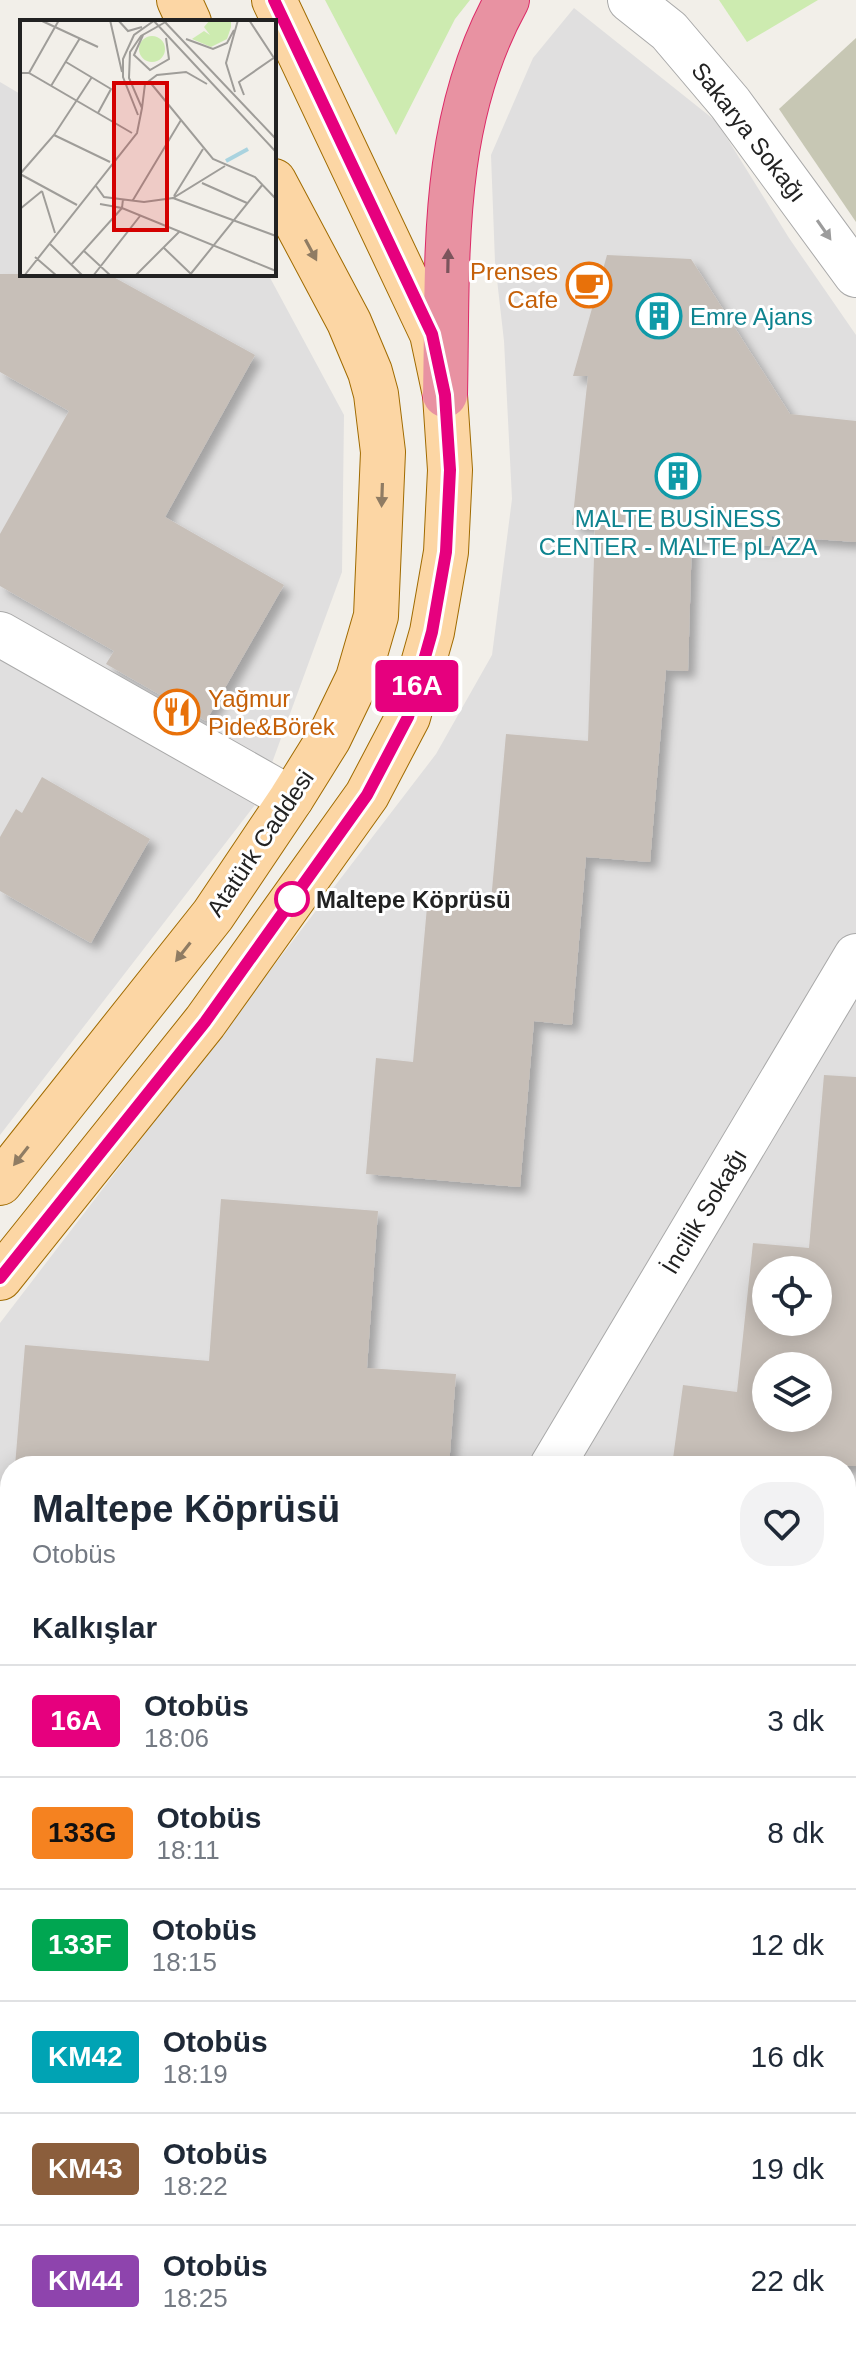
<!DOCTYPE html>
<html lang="tr">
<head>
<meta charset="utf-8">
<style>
  :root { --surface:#fff; --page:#f2f2f3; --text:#1f2937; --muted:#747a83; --line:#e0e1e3 }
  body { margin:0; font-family:Arial,sans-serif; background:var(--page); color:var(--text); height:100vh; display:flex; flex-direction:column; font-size:30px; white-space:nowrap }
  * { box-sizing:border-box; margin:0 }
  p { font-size:26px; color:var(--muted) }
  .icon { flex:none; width:44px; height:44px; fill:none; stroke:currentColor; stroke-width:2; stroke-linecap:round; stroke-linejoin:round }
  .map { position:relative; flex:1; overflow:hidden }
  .side { position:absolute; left:0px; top:1456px; width:856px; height:898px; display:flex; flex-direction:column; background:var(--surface); border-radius:32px 32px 0 0; box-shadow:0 4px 20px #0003 }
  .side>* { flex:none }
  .badge { padding:0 16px; border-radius:6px; font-size:28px; line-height:52px }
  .fabs { position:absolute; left:752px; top:1256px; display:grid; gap:16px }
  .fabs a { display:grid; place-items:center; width:80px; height:80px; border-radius:50%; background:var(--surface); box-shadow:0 4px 20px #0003; font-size:40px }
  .map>.badge { position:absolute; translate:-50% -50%; box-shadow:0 0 0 4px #fff }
  h2 { padding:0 32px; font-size:30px; line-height:72px }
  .round { display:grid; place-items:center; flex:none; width:84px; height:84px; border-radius:32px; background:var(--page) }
  .head { display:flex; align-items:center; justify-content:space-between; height:136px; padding:0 32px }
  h1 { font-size:38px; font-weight:600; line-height:60px }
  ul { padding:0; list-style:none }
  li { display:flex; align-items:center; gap:24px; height:112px; padding:0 32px; border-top:2px solid var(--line) }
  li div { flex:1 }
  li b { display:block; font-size:30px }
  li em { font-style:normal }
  li .badge { min-width:88px; font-weight:700; text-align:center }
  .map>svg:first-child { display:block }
  .residential { fill:#e0dfdf; fill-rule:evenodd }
  .education { fill:#ffffe5 }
  .construction { fill:#c7c7b4 }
  .grass { fill:#cdebb0 }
  .building { fill:#c7bfb8; fill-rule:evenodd; filter:url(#shadow) }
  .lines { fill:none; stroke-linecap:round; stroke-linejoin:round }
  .street-casing { stroke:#a9a9a9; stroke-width:46 }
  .secondary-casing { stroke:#707d05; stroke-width:46 }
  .primary-casing { stroke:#a06b00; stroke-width:46 }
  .highway-casing { stroke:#dc2a67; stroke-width:46 }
  .street { stroke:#fff; stroke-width:44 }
  .secondary { stroke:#f7fabf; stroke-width:44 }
  .primary { stroke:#fcd6a4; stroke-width:44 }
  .highway { stroke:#e892a2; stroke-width:44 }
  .oneway { fill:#9c9c9c }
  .oneway2 { fill:#8f7c63 }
  .oneway3 { fill:#7b545c }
  .line-casing { stroke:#fff; stroke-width:18 }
  .line { stroke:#e6007e; stroke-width:12 }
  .stop-dot { fill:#fff; stroke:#e6007e; stroke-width:4 }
  .labels { text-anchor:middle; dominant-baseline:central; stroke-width:6; stroke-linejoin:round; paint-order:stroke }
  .street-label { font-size:24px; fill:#222; stroke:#fff }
  .food-label { font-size:24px; fill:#c56008; stroke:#fff; text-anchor:end }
  .culture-label { font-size:24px; fill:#0d838f; stroke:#fff; text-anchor:start }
  .stop-label { font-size:24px; font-weight:bold; fill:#222; stroke:#fff; text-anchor:start }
  .inset-river { fill:none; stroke:#aad3df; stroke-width:4 }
  .inset-road { fill:none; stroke:#9f9d99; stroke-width:2 }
  .view { fill:#d40000; fill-opacity:0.15; stroke:#d40000; stroke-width:4 }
  .inset-edge { fill:none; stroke:#222; stroke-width:4 }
</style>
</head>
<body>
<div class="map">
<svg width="856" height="2353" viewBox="0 0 856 2353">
  <defs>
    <filter id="shadow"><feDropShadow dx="7" dy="7" stdDeviation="4" flood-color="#0004"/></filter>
  </defs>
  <rect width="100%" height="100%" fill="#f2efe9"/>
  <g class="residential">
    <path d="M574 8 717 122 789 238 856 335V2258L846 2254V1466H10V1951L0 1949V1323L436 754 492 655 512 499 504 341 495 262 491 155 533 58ZM766 1270H818V1322H766ZM766 1366H818V1418H766Z"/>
    <path d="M0 82 22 95V274H268L344 415 342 572 258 801 0 1135Z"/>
    <path d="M0 2019 10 2021V2344H846V2340L856 2344V2353H0Z"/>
  </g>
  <rect class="education" x="0" y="1660" width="10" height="120"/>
  <path class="construction" d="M856 38V222L779 109Z"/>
  <g class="grass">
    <path d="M325 0H470L455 19 396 135Z"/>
    <path d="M719 0H818L747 42Z"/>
  </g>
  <g class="building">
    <path d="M607 255 691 259 790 414 856 421V542L772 536 771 546 692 537 688 671 666 670 650 862 586 857 572 1025 534 1021 520 1187 366 1174 376 1058 413 1062 428 896 491 901 506 734 588 741 595 527 572 525 588 376H573Z"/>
    <path d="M0 274H108L255 355 165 517 284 585 206 721 106 664 114 651 0 586V534L69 411 0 372Z"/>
    <path d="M42 777 150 839 91 943 0 891V837L16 809 22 813Z"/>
    <path d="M824 1075 856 1077V1466H672L683 1385 737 1392 753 1243 809 1248ZM766 1270H818V1322H766ZM766 1366H818V1418H766Z"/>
    <path d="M221 1199 378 1211 367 1368 456 1374 449 1466H15L25 1345 209 1361Z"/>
  </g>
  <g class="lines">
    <g class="street-casing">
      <g id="street">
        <path d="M630 0 669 31 730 103 856 275"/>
        <path d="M0 634 291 799"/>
        <path d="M552 1466 856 956"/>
        <path d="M0 1851 10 1852"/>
        <path d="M846 1856 856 1854"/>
        <path d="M0 2147 10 2135"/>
        <path d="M242 2353 249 2344"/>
      </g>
    </g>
    <g class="secondary-casing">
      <g id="secondary">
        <path d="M0 1979 10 1981"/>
        <path d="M846 2294 856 2298"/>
      </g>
    </g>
    <g class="primary-casing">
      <g id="primary">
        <path d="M179 0 189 22"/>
        <path d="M0 1183 213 915 291 799 329 738 358 678 376 616 383 452 376 394 370 372 349 322 274 181"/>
        <path d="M0 1278 205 1022 367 795 408 717 432 632 446 552 450 470 445 395 432 334 274 0"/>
      </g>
    </g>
    <g class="highway-casing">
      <path id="highway" d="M445 395C448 259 439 123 507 0"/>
    </g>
    <use href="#street" class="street"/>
    <use href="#secondary" class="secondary"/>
    <use href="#primary" class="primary"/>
    <use href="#highway" class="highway"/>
  </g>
  <defs><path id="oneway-solid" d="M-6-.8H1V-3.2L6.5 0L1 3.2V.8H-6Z" transform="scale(2)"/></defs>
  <use class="oneway" href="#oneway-solid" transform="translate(824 230) rotate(55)"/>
  <g class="oneway2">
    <use href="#oneway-solid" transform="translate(311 250) rotate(62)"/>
    <use href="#oneway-solid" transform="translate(382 495) rotate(92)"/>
    <use href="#oneway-solid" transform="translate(183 952) rotate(128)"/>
    <use href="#oneway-solid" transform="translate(21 1156) rotate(128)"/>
  </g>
  <use class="oneway3" href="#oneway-solid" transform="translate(448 261) rotate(-89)"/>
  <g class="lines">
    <g class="line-casing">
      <path id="line" d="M0 1278 205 1022 367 795 408 717 432 632 446 552 450 470 445 395 432 334 274 0"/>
    </g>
    <use href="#line" class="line"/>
  </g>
  <defs>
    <g id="cafe-ring" transform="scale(2.3)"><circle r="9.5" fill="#fff" stroke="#e8710a" stroke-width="1.5"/><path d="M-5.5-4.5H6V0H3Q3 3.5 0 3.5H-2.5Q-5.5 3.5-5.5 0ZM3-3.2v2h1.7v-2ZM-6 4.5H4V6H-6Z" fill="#e8710a"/></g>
    <g id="building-ring" transform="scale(2.3)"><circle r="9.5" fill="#fff" stroke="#0f9aa8" stroke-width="1.5"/><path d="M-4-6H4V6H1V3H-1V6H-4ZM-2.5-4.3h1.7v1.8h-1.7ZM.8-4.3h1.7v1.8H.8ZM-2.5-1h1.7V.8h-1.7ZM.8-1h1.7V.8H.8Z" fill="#0f9aa8"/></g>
    <g id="restaurant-ring" transform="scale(2.3)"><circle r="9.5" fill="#fff" stroke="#e8710a" stroke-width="1.5"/><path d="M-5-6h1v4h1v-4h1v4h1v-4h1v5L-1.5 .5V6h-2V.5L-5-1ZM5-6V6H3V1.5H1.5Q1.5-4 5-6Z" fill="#e8710a"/></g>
  </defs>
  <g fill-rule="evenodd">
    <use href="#cafe-ring" x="589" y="285"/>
    <use href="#building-ring" x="659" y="316"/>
    <use href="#building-ring" x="678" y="476"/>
    <use href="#restaurant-ring" x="177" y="712"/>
  </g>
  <circle class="stop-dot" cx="292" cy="899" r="16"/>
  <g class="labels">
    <g class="street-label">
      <text transform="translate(749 132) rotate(52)">Sakarya Sokağı</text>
      <text transform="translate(260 843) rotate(-56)">Atatürk Caddesi</text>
      <text transform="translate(704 1211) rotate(-59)">İncilik Sokağı</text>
    </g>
    <g class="food-label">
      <text x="558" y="271">Prenses<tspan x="558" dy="28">Cafe</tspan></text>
      <text x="208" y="698" text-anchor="start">Yağmur<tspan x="208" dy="28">Pide&amp;Börek</tspan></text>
    </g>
    <g class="culture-label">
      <text x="690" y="316">Emre Ajans</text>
      <text x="678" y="518" text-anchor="middle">MALTE BUSİNESS<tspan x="678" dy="28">CENTER - MALTE pLAZA</tspan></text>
    </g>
    <g class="stop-label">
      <text x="316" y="899">Maltepe Köprüsü</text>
    </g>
  </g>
  <g transform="translate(20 20)">
    <rect width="256" height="256" fill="#f2efe9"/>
    <path d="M190 0H211V7L207 19 191 27 172 19 184 11 190 15 184 7ZM119 29a13 13 0 1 1 26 0a13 13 0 1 1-26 0Z" fill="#cdebb0"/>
    <path class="inset-river" d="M206 141 228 129"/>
    <path class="inset-road" d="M20 0 78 27M90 0 102 52M98 0 108 11 122 7M133 0 256 132M143 0 256 119M229 0 256 41M123 15 114 35 130 50 149 39 146 18M166 19 193 29 207 23 214 10M46 42 91 69 78 93M0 53H9L112 113M9 53 39 0M129 61 193 139 235 157 256 179M31 66 60 18M215 72 206 43 218 0M224 75 219 62 255 37M122 88 125 64 137 55 166 52 187 64M118 95 103 57V39L114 15 135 0M34 115 90 142M0 154 34 115 72 57M0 154 57 185M182 163 227 183M76 166 84 177 124 182 153 178 205 146M22 171 35 213M154 176 183 129M153 178 256 216M113 180 161 100M80 184 102 188 256 251M0 189 22 171M30 224 63 256M144 228 171 254M64 231 91 256M15 237 37 256M51 245 102 188 103 179M4 256 117 113 122 88 109 58 110 32 121 16 149 0M73 256 120 196M115 256 160 211M169 256 243 164"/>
    <path class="view" d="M94 63H147V210H94Z"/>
    <rect width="256" height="256" class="inset-edge"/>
  </g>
</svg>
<div class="fabs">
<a><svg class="icon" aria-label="locate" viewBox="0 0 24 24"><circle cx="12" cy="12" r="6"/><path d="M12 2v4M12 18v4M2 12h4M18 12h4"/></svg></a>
<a><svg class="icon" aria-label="layers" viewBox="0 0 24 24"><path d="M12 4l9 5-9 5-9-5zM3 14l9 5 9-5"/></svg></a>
</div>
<b class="badge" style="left:417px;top:686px;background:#e6007e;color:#fff">16A</b>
<section class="side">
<div class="head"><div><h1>Maltepe Köprüsü</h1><p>Otobüs</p></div><a class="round"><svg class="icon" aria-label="heart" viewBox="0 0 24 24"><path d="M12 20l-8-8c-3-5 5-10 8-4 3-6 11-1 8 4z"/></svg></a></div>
<h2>Kalkışlar</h2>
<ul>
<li><span class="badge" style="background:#e6007e;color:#fff">16A</span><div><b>Otobüs</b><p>18:06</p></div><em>3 dk</em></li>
<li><span class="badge" style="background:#f58220;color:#111">133G</span><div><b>Otobüs</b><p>18:11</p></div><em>8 dk</em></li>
<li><span class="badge" style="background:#00a651;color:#fff">133F</span><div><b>Otobüs</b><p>18:15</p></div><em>12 dk</em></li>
<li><span class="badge" style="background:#00a3b4;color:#fff">KM42</span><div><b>Otobüs</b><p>18:19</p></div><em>16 dk</em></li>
<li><span class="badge" style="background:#8b5e3c;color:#fff">KM43</span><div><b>Otobüs</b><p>18:22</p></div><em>19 dk</em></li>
<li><span class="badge" style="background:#8e44ad;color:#fff">KM44</span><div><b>Otobüs</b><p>18:25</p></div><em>22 dk</em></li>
</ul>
</section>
</div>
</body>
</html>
